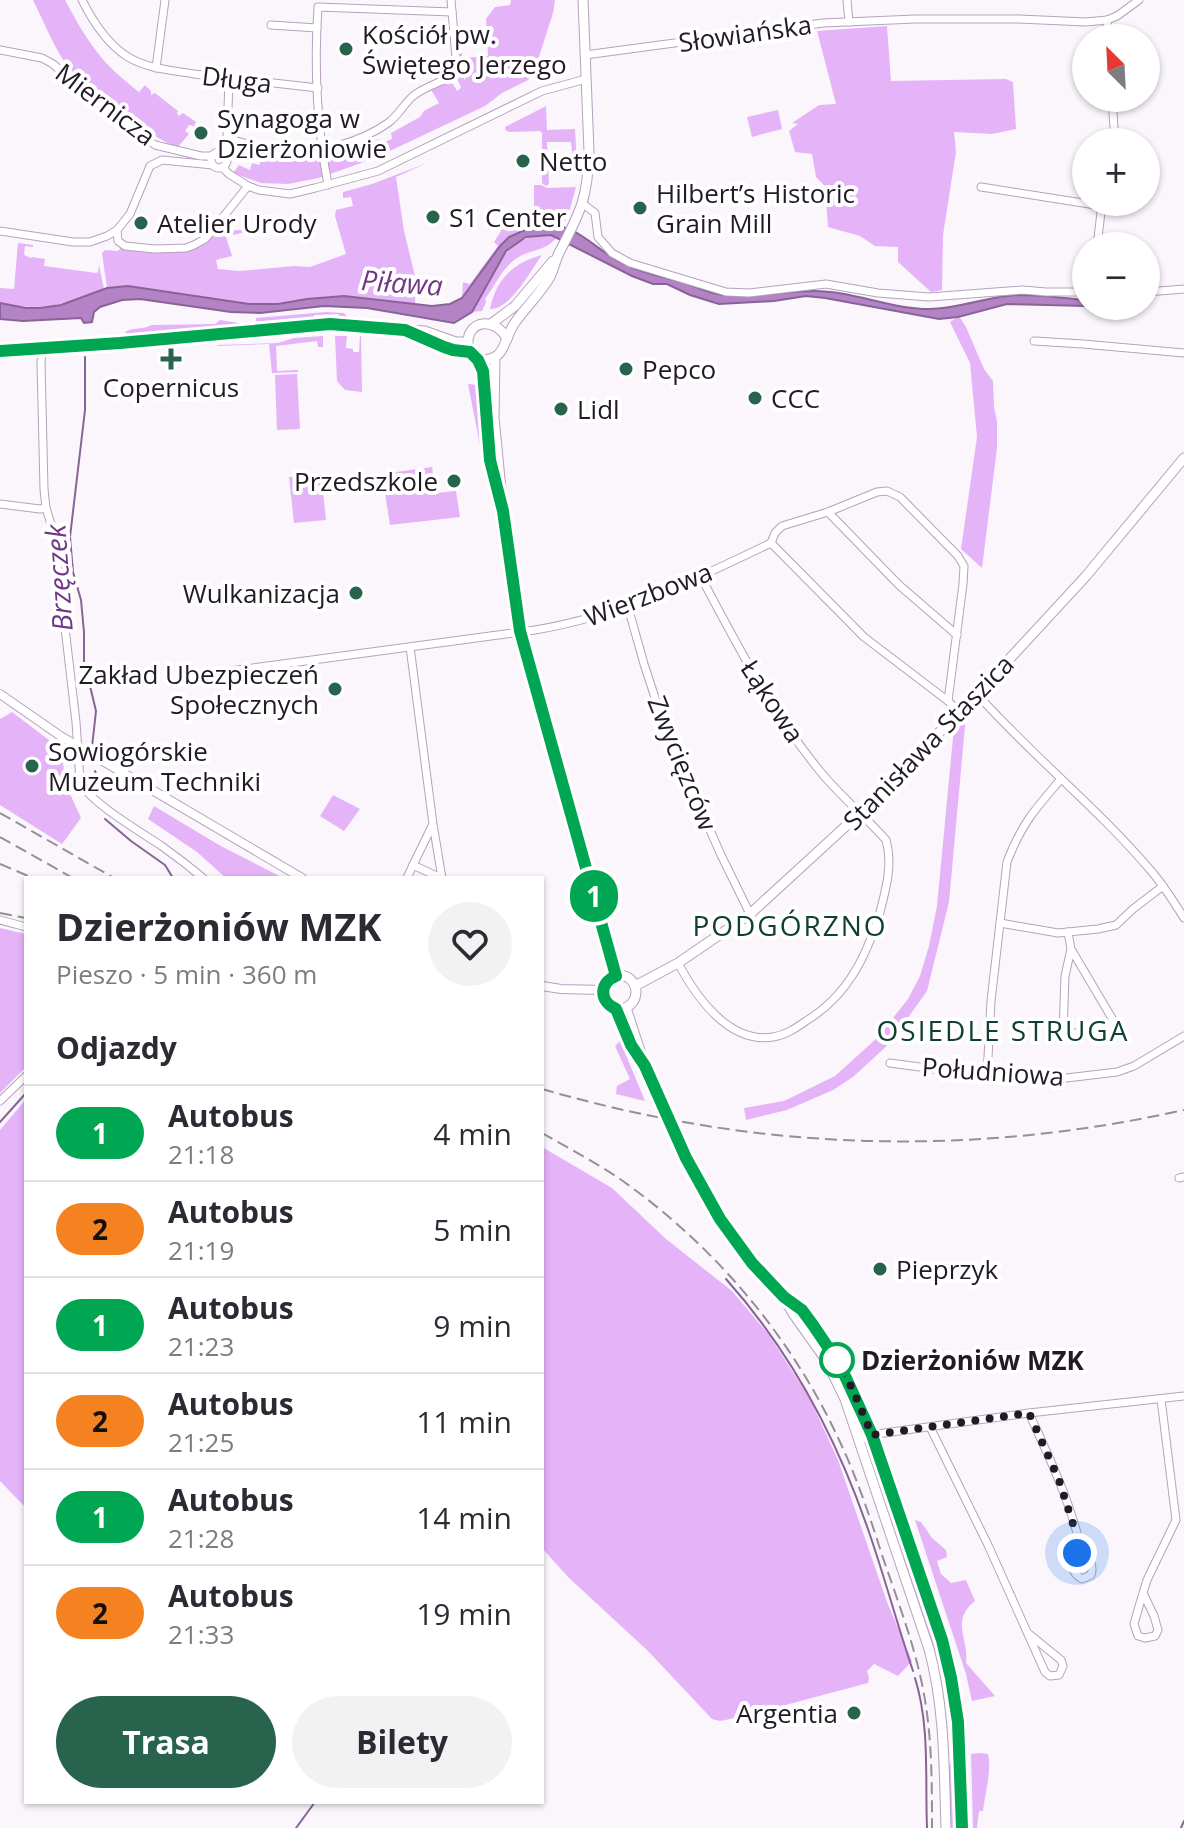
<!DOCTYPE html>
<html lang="pl">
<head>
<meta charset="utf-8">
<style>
  :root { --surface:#fff; --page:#f2f2f3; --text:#2b2b33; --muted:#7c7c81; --line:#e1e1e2; --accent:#27634d }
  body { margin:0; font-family:"Open Sans",sans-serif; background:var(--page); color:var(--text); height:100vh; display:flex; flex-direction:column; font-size:30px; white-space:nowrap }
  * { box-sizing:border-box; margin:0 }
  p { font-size:26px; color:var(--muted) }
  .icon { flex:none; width:44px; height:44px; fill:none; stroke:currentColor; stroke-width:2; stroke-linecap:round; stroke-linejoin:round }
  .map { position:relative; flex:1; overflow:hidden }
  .details { position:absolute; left:24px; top:876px; width:520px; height:928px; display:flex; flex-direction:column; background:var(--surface); border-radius:0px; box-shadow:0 2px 6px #0004 }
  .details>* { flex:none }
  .badge { padding:0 16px; border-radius:26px; font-size:28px; line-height:52px }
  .needle { width:52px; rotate:336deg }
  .tools { position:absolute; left:1072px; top:24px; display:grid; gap:16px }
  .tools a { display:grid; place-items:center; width:88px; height:88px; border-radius:50%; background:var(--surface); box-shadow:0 2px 6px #0004; font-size:40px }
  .you { position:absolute; width:40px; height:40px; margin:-20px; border:6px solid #fff; border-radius:50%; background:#1a73e8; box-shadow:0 0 0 12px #1a73e833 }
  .map>.badge { position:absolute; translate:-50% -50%; box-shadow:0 0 0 4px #fff }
  h2 { padding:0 32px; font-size:30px; line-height:72px }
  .round { display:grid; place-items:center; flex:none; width:84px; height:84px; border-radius:42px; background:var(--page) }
  .head { display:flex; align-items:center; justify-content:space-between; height:136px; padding:0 32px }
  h1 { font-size:38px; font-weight:700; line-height:60px }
  .action { display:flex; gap:16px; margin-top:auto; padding:16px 32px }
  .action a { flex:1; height:92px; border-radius:48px; background:var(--accent); color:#fff; font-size:32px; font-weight:700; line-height:92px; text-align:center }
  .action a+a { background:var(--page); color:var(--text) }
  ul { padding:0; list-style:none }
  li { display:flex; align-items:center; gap:24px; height:96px; padding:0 32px; border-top:2px solid var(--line) }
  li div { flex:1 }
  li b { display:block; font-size:30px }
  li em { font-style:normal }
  li .badge { min-width:88px; font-weight:700; text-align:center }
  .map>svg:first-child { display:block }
  .green { fill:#e5b3f8 }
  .water { fill:#b483c6; stroke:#886496; stroke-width:2 }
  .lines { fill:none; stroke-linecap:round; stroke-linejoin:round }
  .stream { stroke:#886496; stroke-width:2 }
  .minor-casing { stroke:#b6a1be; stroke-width:9 }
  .tertiary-casing { stroke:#b6a1be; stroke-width:10 }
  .secondary-casing { stroke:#b6a1be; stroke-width:11 }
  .minor { stroke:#fff; stroke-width:7 }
  .tertiary { stroke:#fff; stroke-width:8 }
  .secondary { stroke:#fff; stroke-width:9 }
  .rail { stroke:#958f97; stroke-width:2; stroke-dasharray:12 6; stroke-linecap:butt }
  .line-casing { stroke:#fff; stroke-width:18 }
  .line { stroke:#00a651; stroke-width:12 }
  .walk { stroke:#221a25; stroke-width:8; stroke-dasharray:0 14.4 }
  .poi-dot { fill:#27634d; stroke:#fff; stroke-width:3 }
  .stop-dot { fill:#fff; stroke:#00a651; stroke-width:4 }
  .labels { text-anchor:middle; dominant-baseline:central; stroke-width:8; stroke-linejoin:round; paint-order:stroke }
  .street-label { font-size:26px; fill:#221a25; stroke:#fff }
  .poi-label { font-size:26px; fill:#221a25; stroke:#fff; text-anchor:start }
  .stop-label { font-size:26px; font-weight:bold; fill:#221a25; stroke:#fff; text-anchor:start }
  .water-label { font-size:28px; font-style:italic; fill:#723687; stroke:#fff }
  .neighbourhood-label { font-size:28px; letter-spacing:2px; fill:#0f4030; stroke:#fff }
</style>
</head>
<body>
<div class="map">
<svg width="1184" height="1828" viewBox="0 0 1184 1828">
  <rect width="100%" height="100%" fill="#faf6fc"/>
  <g class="green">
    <path d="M33 0H65C75 18 83 34 97 52 108 67 124 80 139 92L145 85 151 91V95L155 93 178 111 177 113 179 116 183 113 196 122 194 126 189 125 185 131 189 134 177 148C137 127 90 100 64 61 52 43 43 20 33 0Z"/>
    <path d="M511 0H555L553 13 536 66 528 80 502 93 485 106 375 158 319 178 288 184 261 183 233 173 239 165 250 170 252 163 259 165 263 156 302 161 309 156 333 152 336 157 379 139 382 143 392 139 391 133 420 117 424 111 439 103 430 88 450 79 457 91 461 88 457 78 460 66 457 40 461 42 464 79 465 80 464 58 488 56 486 19 495 7 510 5Z"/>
    <path d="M887 26 891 81 1006 79 1013 82 1016 129 992 134 954 132 956 152 943 235 942 290 931 292 898 262V247L875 246 860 236 828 227 825 186 816 177 812 154 795 152 789 131 798 124 792 123 819 105 836 104 817 31Z"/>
    <path d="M546 106 547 130 575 129 577 168 574 169 571 142H547L549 184 546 186 542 183V133L540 131 510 132 506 131 505 127Z"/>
    <path d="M778 110 782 129 752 137 747 117Z"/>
    <path d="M427 163 396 177 404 231 416 280 415 305C391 303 365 296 341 296 310 297 280 306 248 304 201 301 154 283 107 288L102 253 105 250 118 251 122 246 171 251 201 244 204 245 217 231V227L218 226 225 231 256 229 226 237 232 256 216 260 218 269 239 271 294 266 310 267 346 254 335 216 336 210 353 206 351 197 343 198V192L372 184Z"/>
    <path d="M534 185H541L547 188 576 187 570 209 562 226 550 224 509 237 500 246 462 298 463 282 470 284 498 246 494 242 501 231V226H525V221H534Z"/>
    <path d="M537 235H551L557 237C545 252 531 249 517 258 502 268 495 286 485 299L486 302 482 311 472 312C489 281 499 244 537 235Z"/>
    <path d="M18 243 33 245V247L25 246 24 255 31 258 32 257 45 259 44 266 96 273 98 272 99 265 104 289C61 305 47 312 0 303V288L14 289Z"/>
    <path d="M542 255C531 270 510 310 490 309 496 279 513 263 542 255Z"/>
    <path d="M326 312 344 313 350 320H341L338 314 314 315V320L278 324 256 321V318Z"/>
    <path d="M959 316 966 327 984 369 993 381 994 407 997 421V448L982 568 961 549 977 437 970 363 950 322Z"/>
    <path d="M220 320 244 324 246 326 132 335H128L125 332C133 327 143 330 152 325L215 324Z"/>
    <path d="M323 336V347H318L317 341 276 346 277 371 298 370V372L272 373 269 344 217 346V345L278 343 294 338Z"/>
    <path d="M335 336H347L346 348 353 349V352H359L360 336H361L362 392 345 390 337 381Z"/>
    <path d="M297 374 300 429 277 430 275 375Z"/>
    <path d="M468 384 478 385 481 388 484 445 481 450Z"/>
    <path d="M432 467 436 493 456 491 460 517 390 525 382 474Z"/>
    <path d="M321 474 326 520 294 523 289 477Z"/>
    <path d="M12 712 62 750 65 783 81 818 62 844 0 805V719Z"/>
    <path d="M966 715 949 902 927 991 890 1043 853 1077 833 1090 787 1110 746 1120 744 1108 784 1101 835 1076 877 1038 908 999 920 976 929 946 937 906 954 727Z"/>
    <path d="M333 795 360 809 344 831 320 816Z"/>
    <path d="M154 806 219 845 283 878H226L197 852 148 819Z"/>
    <path d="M0 928 26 934V1067L0 1093Z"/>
    <path d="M620 1041 645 1101 616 1094 617 1086 630 1079 615 1046Z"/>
    <path d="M26 1099V1508L0 1481V1130Z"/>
    <path d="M542 1147 612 1188 666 1239 732 1291 769 1335 810 1399 838 1460 887 1602 912 1661 898 1676 874 1664 867 1671 869 1678 868 1683 740 1717 720 1721 712 1719 648 1651 568 1577 542 1548Z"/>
    <path d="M871 1443 940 1644 949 1681 955 1737 954 1740 951 1739 945 1682 867 1452 868 1444Z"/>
    <path d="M915 1520 921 1522 932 1538 946 1550 947 1557 937 1561 941 1574 951 1583 966 1580 975 1601C950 1621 969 1638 966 1663L995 1696 972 1701 966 1674Z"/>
    <path d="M979 1753 988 1754C992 1771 985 1793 983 1811H979L977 1828H973L971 1754Z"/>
    <path d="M952 1762 956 1767 958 1828H949L948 1766Z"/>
  </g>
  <path class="water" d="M538 224C579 222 592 249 624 264 642 273 663 277 682 282 695 286 709 294 723 295 754 298 784 291 814 291 853 291 890 309 929 309 959 309 988 296 1019 295 1041 295 1064 298 1086 300V306L1007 304 958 317 939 319 825 298 806 296 774 301 719 304 690 295 667 284H653L632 276 551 235 526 237 506 251 472 312 454 323 367 308 324 306 260 313 231 312 140 299 122 300 100 307 94 312 92 322 84 323 81 318 23 321 0 319V303L26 308H40L61 305 107 288 128 286 249 304H278L307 299 344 296 432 306 450 304 462 298 500 246 509 237Z"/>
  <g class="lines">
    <g class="stream">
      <path d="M85 357V410L70 537 73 572 81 600 84 632V661L96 711 92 747"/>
      <path d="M95 771 101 788"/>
      <path d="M105 819 131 841 165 865 173 878"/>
      <path d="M0 1122 26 1093"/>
      <path d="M726 1279C793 1354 839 1442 871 1538 886 1582 898 1627 913 1671"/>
      <path d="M915 1678C930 1726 925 1778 927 1828"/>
      <path d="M296 1828 315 1802"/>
      <path d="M1181 1828 1184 1821"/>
    </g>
    <g class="minor-casing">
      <g id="minor">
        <path d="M82 0C93 22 107 44 128 57 148 69 172 70 194 74 235 79 276 83 318 88"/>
        <path d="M847 0 849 22"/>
        <path d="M1107 20 1108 38"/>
        <path d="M271 25 317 28"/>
        <path d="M0 50 42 58 53 64 86 93 155 145 201 156H213"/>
        <path d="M585 55 823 23 915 19H1019L1086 22 1107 20 1117 16 1139 0"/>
        <path d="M156 68 165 0"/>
        <path d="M1112 98 1115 142"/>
        <path d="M227 138C245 143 263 150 281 152 314 156 361 142 388 123 398 116 404 104 413 96 424 87 439 83 452 76L457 69 451 0"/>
        <circle cx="219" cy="160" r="8"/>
        <path d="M223 153 226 148 227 138 229 79"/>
        <path d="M222 167 229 174 248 186 259 190 290 194 315 188 378 171 542 91 586 79"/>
        <path d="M328 185C317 127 314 66 318 7L452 12"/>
        <path d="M981 187 1102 206"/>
        <path d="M583 204 595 213 598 237 612 253 630 263 726 292 749 293 826 284 878 293 929 297 1023 290 1046 292H1086"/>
        <path d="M117 230 118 241 125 246 155 249 186 248 194 245 205 239 211 232 248 186"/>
        <path d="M0 231 73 242H90L107 236 117 230 130 214 150 166 162 160 213 165"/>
        <path d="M1097 246 1102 204"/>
        <path d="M1146 292 1184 289"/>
        <path d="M407 331 444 347 470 352"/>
        <path d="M1034 341 1083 344 1184 353"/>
        <path d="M42 348 41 363 44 489 46 508 54 534 76 722 80 781C88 802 143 833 163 847 177 857 190 867 203 878"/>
        <path d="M0 351 120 343 330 324 425 330 456 341H468"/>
        <path d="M0 504 40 509 46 508"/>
        <path d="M828 512 899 585 957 635"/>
        <path d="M771 543 775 533 782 526 828 512 877 492 887 491 900 497 958 556 964 566 963 584 948 701"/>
        <path d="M771 543 864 637 948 701 959 712"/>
        <path d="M628 607 644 664 665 728 721 855 750 914"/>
        <path d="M410 647 433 824 442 878"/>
        <path d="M194 676 535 630C623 615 692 581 771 543"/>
        <path d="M977 694C1032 756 1098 808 1152 872 1164 886 1174 902 1184 918"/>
        <path d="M432 826 413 865 441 878"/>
        <path d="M407 878 413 865"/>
        <path d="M0 920 26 927"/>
        <path d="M1000 923 1058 933 1098 929 1116 925 1133 909 1163 886"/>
        <path d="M1068 932 1071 949 1065 976 1063 1035 1109 1028 1113 1020 1071 949"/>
        <path d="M678 963C696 997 729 1044 773 1037 786 1035 796 1028 806 1021 847 996 866 958 880 912 886 889 893 864 886 840 865 816 839 795 819 770 771 711 736 643 701 577"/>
        <path d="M890 1063 987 1076 1058 1079 1117 1072 1134 1066 1184 1036"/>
        <path d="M987 1076 991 1001 1007 862C1021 825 1035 809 1061 779"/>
        <path d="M0 1101 26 1076"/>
        <path d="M1179 1178 1184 1177"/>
        <path d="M1029 1413C1048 1455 1068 1496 1079 1541 1082 1556 1062 1567 1082 1579L1091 1575C1095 1564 1087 1554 1080 1546"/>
        <path d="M930 1427 988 1545 1045 1672 1050 1676 1059 1675 1063 1666 1061 1660 1029 1634"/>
        <path d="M859 1440 877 1434 1029 1413 1184 1396"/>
        <path d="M1143 1593 1154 1616 1158 1630 1155 1636 1145 1638 1138 1636 1134 1624 1140 1603 1147 1580 1176 1520 1161 1399"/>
      </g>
    </g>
    <g class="tertiary-casing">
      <g id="tertiary">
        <path d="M0 694 62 737 302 878"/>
        <path d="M542 986 561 989 603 990"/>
      </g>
    </g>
    <g class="secondary-casing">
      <g id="secondary">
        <path d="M491 324 515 306 553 261"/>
        <path d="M495 357 494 417 504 521 520 631 528 664 577 831 616 976"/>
        <path d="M478 360C507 361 502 342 514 324 524 309 538 296 548 280 554 271 555 260 560 251 581 211 588 197 589 151L583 0"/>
        <path d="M496 484 490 460 483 371C480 361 468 355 468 344 467 319 496 317 507 339"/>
        <circle cx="619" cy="992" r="17"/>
        <path d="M635 986 678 963 750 914 859 814 977 694 1086 576 1184 458"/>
        <path d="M626 1008 645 1066 681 1146 720 1219 729 1233 770 1283 784 1297 802 1310 813 1325 840 1365 862 1409 872 1435 942 1640 951 1678 958 1722 962 1828"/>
        <path d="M616 1009 631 1045 641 1059"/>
        <path d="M785 1300 794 1315 826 1360 845 1399 929 1649C945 1708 944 1768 946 1828"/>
      </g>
    </g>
    <use href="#minor" class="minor"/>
    <use href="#tertiary" class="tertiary"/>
    <use href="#secondary" class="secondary"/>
    <g class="rail">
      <path d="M0 813 114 878"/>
      <path d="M0 837 73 878"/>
      <path d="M0 864 33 878"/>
      <path d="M0 913 26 918"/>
      <path d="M542 1089C756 1151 967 1158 1184 1110"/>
      <path d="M542 1133C568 1148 595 1162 620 1179 714 1245 792 1337 840 1442 857 1478 870 1517 882 1555 897 1599 914 1643 923 1689 932 1735 932 1781 932 1828"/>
    </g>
  </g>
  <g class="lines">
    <g class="line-casing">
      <path id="line" d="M0 351 120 343 330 324 405 330 444 347 453 350 470 352 478 360 483 371 490 460 503 511 520 631 616 976C599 983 599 1001 616 1009L631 1045 645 1066 686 1158 720 1219 752 1263 784 1297 802 1310 813 1325 840 1365 872 1435 942 1640 951 1678 958 1722 962 1828"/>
    </g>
    <use href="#line" class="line"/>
    <path class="walk" d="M837 1360 852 1388 872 1435 1029 1413 1059 1480 1080 1546 1077 1553"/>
  </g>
  <g class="poi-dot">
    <circle cx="346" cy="49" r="8"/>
    <circle cx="201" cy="133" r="8"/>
    <circle cx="523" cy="161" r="8"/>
    <circle cx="640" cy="208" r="8"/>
    <circle cx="433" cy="217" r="8"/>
    <circle cx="141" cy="223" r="8"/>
    <path d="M167 347h8v8h8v8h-8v8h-8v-8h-8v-8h8z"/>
    <circle cx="626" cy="369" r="8"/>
    <circle cx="755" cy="398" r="8"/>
    <circle cx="561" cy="409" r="8"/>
    <circle cx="454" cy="481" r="8"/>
    <circle cx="356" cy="593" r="8"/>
    <circle cx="335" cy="689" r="8"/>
    <circle cx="32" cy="766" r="8"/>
    <circle cx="880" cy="1269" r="8"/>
    <circle cx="854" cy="1713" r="8"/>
  </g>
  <circle class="stop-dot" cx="837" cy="1360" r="16"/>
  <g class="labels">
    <g class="street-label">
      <text transform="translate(745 33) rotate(-8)">Słowiańska</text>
      <text transform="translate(237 79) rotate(7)">Długa</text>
      <text transform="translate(106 104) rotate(37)">Miernicza</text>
      <text transform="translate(648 594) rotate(-21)">Wierzbowa</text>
      <text transform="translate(773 701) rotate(57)">Łąkowa</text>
      <text transform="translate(928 742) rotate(-46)">Stanisława Staszica</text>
      <text transform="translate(683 763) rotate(68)">Zwycięzców</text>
      <text transform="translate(993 1071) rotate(4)">Południowa</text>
    </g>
    <g class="poi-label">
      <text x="362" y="34">Kościół pw.<tspan x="362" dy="30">Świętego Jerzego</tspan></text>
      <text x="217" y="118">Synagoga w<tspan x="217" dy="30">Dzierżoniowie</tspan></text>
      <text x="539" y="161">Netto</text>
      <text x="656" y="193">Hilbert’s Historic<tspan x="656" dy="30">Grain Mill</tspan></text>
      <text x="449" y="217">S1 Center</text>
      <text x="157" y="223">Atelier Urody</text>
      <text x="642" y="369">Pepco</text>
      <text x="171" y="387" text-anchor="middle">Copernicus</text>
      <text x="771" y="398">CCC</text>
      <text x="577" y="409">Lidl</text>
      <text x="438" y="481" text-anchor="end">Przedszkole</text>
      <text x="340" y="593" text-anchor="end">Wulkanizacja</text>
      <text x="319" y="674" text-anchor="end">Zakład Ubezpieczeń<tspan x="319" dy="30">Społecznych</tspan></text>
      <text x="48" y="751">Sowiogórskie<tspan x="48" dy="30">Muzeum Techniki</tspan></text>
      <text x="896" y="1269">Pieprzyk</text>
      <text x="838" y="1713" text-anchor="end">Argentia</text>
    </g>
    <g class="stop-label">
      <text x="861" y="1360">Dzierżoniów MZK</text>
    </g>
    <g class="water-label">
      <text transform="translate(402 282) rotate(4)">Piława</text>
      <text transform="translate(58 578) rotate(-94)">Brzęczek</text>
    </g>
    <g class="neighbourhood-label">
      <text x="790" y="925">PODGÓRZNO</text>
      <text x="1003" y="1030">OSIEDLE STRUGA</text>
    </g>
  </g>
</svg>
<div class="tools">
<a><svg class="needle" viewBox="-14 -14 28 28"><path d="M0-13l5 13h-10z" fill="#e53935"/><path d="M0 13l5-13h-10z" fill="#7c7c81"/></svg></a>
<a>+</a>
<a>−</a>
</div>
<div class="you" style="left:1077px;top:1553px"></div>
<b class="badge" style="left:594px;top:896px;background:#00a651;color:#fff">1</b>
<section class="details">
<div class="head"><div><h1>Dzierżoniów MZK</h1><p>Pieszo · 5 min · 360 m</p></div><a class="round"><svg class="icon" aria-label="heart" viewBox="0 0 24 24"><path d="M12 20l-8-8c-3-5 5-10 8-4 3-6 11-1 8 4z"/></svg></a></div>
<h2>Odjazdy</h2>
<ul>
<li><span class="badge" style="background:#00a651;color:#fff">1</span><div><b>Autobus</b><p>21:18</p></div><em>4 min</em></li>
<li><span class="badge" style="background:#f58220;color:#111">2</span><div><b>Autobus</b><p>21:19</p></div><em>5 min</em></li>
<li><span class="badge" style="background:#00a651;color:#fff">1</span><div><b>Autobus</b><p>21:23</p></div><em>9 min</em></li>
<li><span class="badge" style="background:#f58220;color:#111">2</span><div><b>Autobus</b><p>21:25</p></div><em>11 min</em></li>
<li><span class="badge" style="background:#00a651;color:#fff">1</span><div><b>Autobus</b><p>21:28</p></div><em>14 min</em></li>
<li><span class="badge" style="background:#f58220;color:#111">2</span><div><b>Autobus</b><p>21:33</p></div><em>19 min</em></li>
</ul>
<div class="action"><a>Trasa</a><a>Bilety</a></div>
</section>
</div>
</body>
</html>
